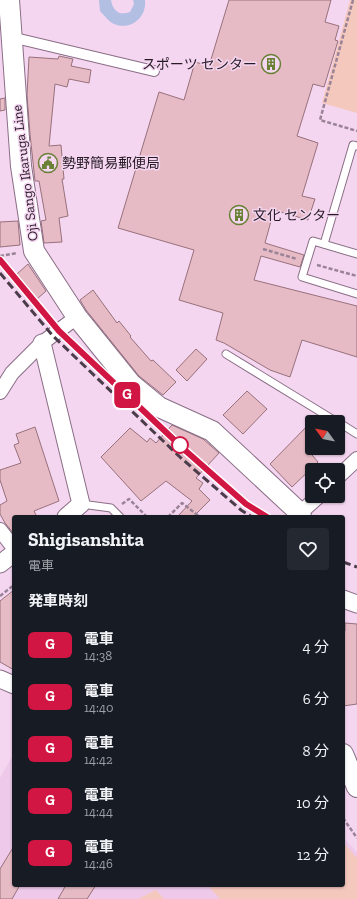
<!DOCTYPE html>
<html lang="ja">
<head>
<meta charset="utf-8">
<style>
  :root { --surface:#171b24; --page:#242831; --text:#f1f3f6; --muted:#9ea1a6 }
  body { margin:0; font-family:"Zilla Slab","Noto Sans JP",serif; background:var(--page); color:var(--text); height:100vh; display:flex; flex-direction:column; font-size:15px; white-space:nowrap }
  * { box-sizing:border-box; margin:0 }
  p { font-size:13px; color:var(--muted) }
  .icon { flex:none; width:22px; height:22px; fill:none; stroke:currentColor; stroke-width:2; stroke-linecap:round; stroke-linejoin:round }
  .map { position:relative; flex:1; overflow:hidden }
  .sheet { position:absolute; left:12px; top:515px; width:333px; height:372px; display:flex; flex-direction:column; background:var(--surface); border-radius:4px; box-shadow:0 1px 3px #0004 }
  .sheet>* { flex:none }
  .badge { padding:0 8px; border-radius:6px; font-size:14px; line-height:26px }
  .needle { width:26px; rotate:303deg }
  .fabs { position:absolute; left:305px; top:415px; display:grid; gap:8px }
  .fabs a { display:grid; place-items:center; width:40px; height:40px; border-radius:4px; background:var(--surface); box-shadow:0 1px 3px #0004; font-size:20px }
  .map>.badge { position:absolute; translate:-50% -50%; box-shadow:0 0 0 2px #fff }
  h2 { padding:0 16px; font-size:15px; line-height:36px }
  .round { display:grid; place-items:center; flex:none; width:42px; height:42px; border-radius:4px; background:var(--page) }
  .head { display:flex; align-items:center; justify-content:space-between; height:68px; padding:0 16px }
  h1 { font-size:19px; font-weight:700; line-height:30px }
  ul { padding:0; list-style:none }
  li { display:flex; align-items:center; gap:12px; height:52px; padding:0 16px }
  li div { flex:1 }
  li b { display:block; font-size:15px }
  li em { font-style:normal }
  li .badge { min-width:44px; font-weight:700; text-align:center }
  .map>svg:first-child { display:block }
  .built { fill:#eec9e9 }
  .green { fill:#f5c8be }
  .water { fill:#b2bfe3 }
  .building { fill:#e7bbc6; stroke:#97717b }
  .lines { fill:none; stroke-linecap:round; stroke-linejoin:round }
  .service-casing { stroke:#8a6e86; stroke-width:9 }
  .pedestrian-casing { stroke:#8a6e86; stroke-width:12 }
  .minor-casing { stroke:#8a6e86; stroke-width:16 }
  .tertiary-casing { stroke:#8a6e86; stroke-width:19 }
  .secondary-casing { stroke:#8a6e86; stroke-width:22 }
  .path { stroke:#9a8397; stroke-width:2.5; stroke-dasharray:4 2; stroke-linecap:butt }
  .service { stroke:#fff; stroke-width:7 }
  .pedestrian { stroke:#fff; stroke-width:10 }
  .minor { stroke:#fff; stroke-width:14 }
  .tertiary { stroke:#fff; stroke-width:17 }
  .secondary { stroke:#fff; stroke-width:20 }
  .rail { stroke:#4b3c49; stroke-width:3; stroke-dasharray:8 4; stroke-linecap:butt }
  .line-casing { stroke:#fff; stroke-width:9 }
  .line { stroke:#d21644; stroke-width:6 }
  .stop-dot { fill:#fff; stroke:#d21644; stroke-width:2 }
  .labels { text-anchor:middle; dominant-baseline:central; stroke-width:3; stroke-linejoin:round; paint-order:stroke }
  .poi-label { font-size:14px; fill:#261b25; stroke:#f5d6f1; text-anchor:start }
  .street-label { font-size:14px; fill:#261b25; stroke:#f5d6f1 }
</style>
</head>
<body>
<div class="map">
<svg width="357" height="899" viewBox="0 0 357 899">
  <rect width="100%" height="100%" fill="#f5d6f1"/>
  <path class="built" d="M14 753V885H343V837L357 852V899H0V778Z"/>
  <g class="green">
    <path d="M350 0H357V113L322 103Z"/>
    <path d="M343 842 357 858V899H220L210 888 213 885H343Z"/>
    <path d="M156 890 164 899H138Z"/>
  </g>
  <path class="water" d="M99 0H111C113 11 119 16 130 12L134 4 133 0H145C147 17 131 31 114 24 109 22 104 15 100 11Z"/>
  <g class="building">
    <path d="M229 0H331L325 22 339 26 335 40 338 41 324 87 313 84 297 136 318 143 302 196 315 199 308 220 274 210 265 243 304 255 300 267 261 256 254 280 357 306V357L302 340 290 377 270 370 224 343 216 340 223 313 179 300 194 250 118 228 159 92 184 100 195 62 209 66Z"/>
    <path d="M59 56 73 59 71 66 91 70 89 83 69 79 67 87 55 84 49 146 61 145 64 179H62L68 216 59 218 62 242 44 243 41 221 46 220 39 181H35L30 134 27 95 29 57 58 59Z"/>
    <path d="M5 98V110L0 111V99Z"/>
    <path d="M18 221 20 245 0 247V222Z"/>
    <path d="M28 264 46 291 37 299 17 274Z"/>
    <path d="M93 290 117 323 119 321 131 336 130 337 151 361 153 360 176 382 163 395 139 376 86 310 80 300Z"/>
    <path d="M196 349 207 359 187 381 176 370Z"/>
    <path d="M247 391 267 409 243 434 223 415Z"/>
    <path d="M312 421V455L318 462 292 487 270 464Z"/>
    <path d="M172 425 203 439 219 453 196 478 203 483 199 489 210 500 193 517H177L192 501 166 481 141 501 101 457 130 428 147 442 150 438 156 443Z"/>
    <path d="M35 427 59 501 34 511 37 517H14V534L5 523 0 514V505L7 501 0 480V470L21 463 14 445 19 443 16 434Z"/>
    <path d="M14 590V670L0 662V601Z"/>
    <path d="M345 623 357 624V704L343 706V632L345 631Z"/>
    <path d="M14 846V885H20L12 899H0V869Z"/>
    <path d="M66 885H96L87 899H58Z"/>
  </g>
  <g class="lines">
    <g class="service-casing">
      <g id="service">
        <path d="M324 244 353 145 357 146"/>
        <path d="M357 254 313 241 302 277 357 294"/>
        <path d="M226 354 337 422"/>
        <path d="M338 422 357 434"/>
        <path d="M81 504 111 508 120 517"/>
      </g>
    </g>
    <g class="pedestrian-casing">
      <path id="pedestrian" d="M11 37 154 71"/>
    </g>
    <g class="minor-casing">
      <g id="minor">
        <path d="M0 392 12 373 42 343 77 317"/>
        <path d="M338 477 357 459"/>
        <path d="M300 513 319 496"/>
        <path d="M0 530 14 548"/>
      </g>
    </g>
    <g class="tertiary-casing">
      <g id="tertiary">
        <path d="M42 343 81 504 66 517"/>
        <path d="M0 564 14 553"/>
        <path d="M343 599 357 604"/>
        <path d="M0 679 14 685"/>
      </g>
    </g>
    <g class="secondary-casing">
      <g id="secondary">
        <path d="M9 0 21 166 34 251 77 317 131 384 159 407 212 431 300 513 301 517"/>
        <path d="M343 754 357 787"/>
      </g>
    </g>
    <g class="path">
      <path d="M353 0 320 120 357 131"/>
      <path d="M263 249 297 259"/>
      <path d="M0 256 17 253"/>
      <path d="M317 265 357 276"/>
      <path d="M122 504 129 499 147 517"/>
      <path d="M168 517 182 503 200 517"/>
      <path d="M0 596 14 585"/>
      <path d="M343 818 357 838"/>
    </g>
    <use href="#service" class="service"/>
    <use href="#pedestrian" class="pedestrian"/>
    <use href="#minor" class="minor"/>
    <use href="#tertiary" class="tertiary"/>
    <use href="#secondary" class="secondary"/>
    <g class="rail">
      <path d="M0 260 59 331 187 452 246 504 267 517"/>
      <path d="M0 273 53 336 181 458 241 510 252 517"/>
      <path d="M343 562 357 567"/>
    </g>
  </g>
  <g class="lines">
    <g class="line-casing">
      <path id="line" d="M0 260 59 331 187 452 246 504 267 517"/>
    </g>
    <use href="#line" class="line"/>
  </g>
  <defs>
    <g id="building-ring" transform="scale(1)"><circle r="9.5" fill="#f5d6f1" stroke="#688134" stroke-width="1.5"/><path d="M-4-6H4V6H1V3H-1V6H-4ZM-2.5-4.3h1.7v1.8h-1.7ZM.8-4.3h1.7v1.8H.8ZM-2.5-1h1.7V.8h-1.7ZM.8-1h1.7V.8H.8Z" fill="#688134"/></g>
    <g id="civic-ring" transform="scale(1)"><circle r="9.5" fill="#f5d6f1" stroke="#688134" stroke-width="1.5"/><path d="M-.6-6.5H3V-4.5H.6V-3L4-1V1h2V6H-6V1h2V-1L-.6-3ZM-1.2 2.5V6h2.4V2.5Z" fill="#688134"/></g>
  </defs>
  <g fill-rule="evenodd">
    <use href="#building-ring" x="271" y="64"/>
    <use href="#civic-ring" x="48" y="163"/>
    <use href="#building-ring" x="239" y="215"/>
  </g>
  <circle class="stop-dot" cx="180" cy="445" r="8"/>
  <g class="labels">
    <g class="poi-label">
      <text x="257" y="64" text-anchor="end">スポーツ センター</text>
      <text x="62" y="163">勢野簡易郵便局</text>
      <text x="253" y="215">文化 センター</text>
    </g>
    <g class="street-label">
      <text transform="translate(25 173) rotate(-97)">Oji Sango Ikaruga Line</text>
    </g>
  </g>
</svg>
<div class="fabs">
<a><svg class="needle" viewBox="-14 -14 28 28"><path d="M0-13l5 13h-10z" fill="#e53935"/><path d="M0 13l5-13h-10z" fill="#9ea1a6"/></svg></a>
<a><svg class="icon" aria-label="locate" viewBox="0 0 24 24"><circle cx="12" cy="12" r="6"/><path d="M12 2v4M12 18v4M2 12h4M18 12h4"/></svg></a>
</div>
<b class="badge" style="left:127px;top:395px;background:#d21644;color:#fff">G</b>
<section class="sheet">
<div class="head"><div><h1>Shigisanshita</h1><p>電車</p></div><a class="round"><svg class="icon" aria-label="heart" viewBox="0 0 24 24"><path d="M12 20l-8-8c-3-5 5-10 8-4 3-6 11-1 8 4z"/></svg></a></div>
<h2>発車時刻</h2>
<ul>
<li><span class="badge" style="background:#d21644;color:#fff">G</span><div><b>電車</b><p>14:38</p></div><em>4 分</em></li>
<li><span class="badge" style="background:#d21644;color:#fff">G</span><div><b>電車</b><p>14:40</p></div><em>6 分</em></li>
<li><span class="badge" style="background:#d21644;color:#fff">G</span><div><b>電車</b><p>14:42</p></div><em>8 分</em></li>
<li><span class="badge" style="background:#d21644;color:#fff">G</span><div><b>電車</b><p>14:44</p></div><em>10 分</em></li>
<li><span class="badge" style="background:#d21644;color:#fff">G</span><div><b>電車</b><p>14:46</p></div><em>12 分</em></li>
</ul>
</section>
</div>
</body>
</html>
